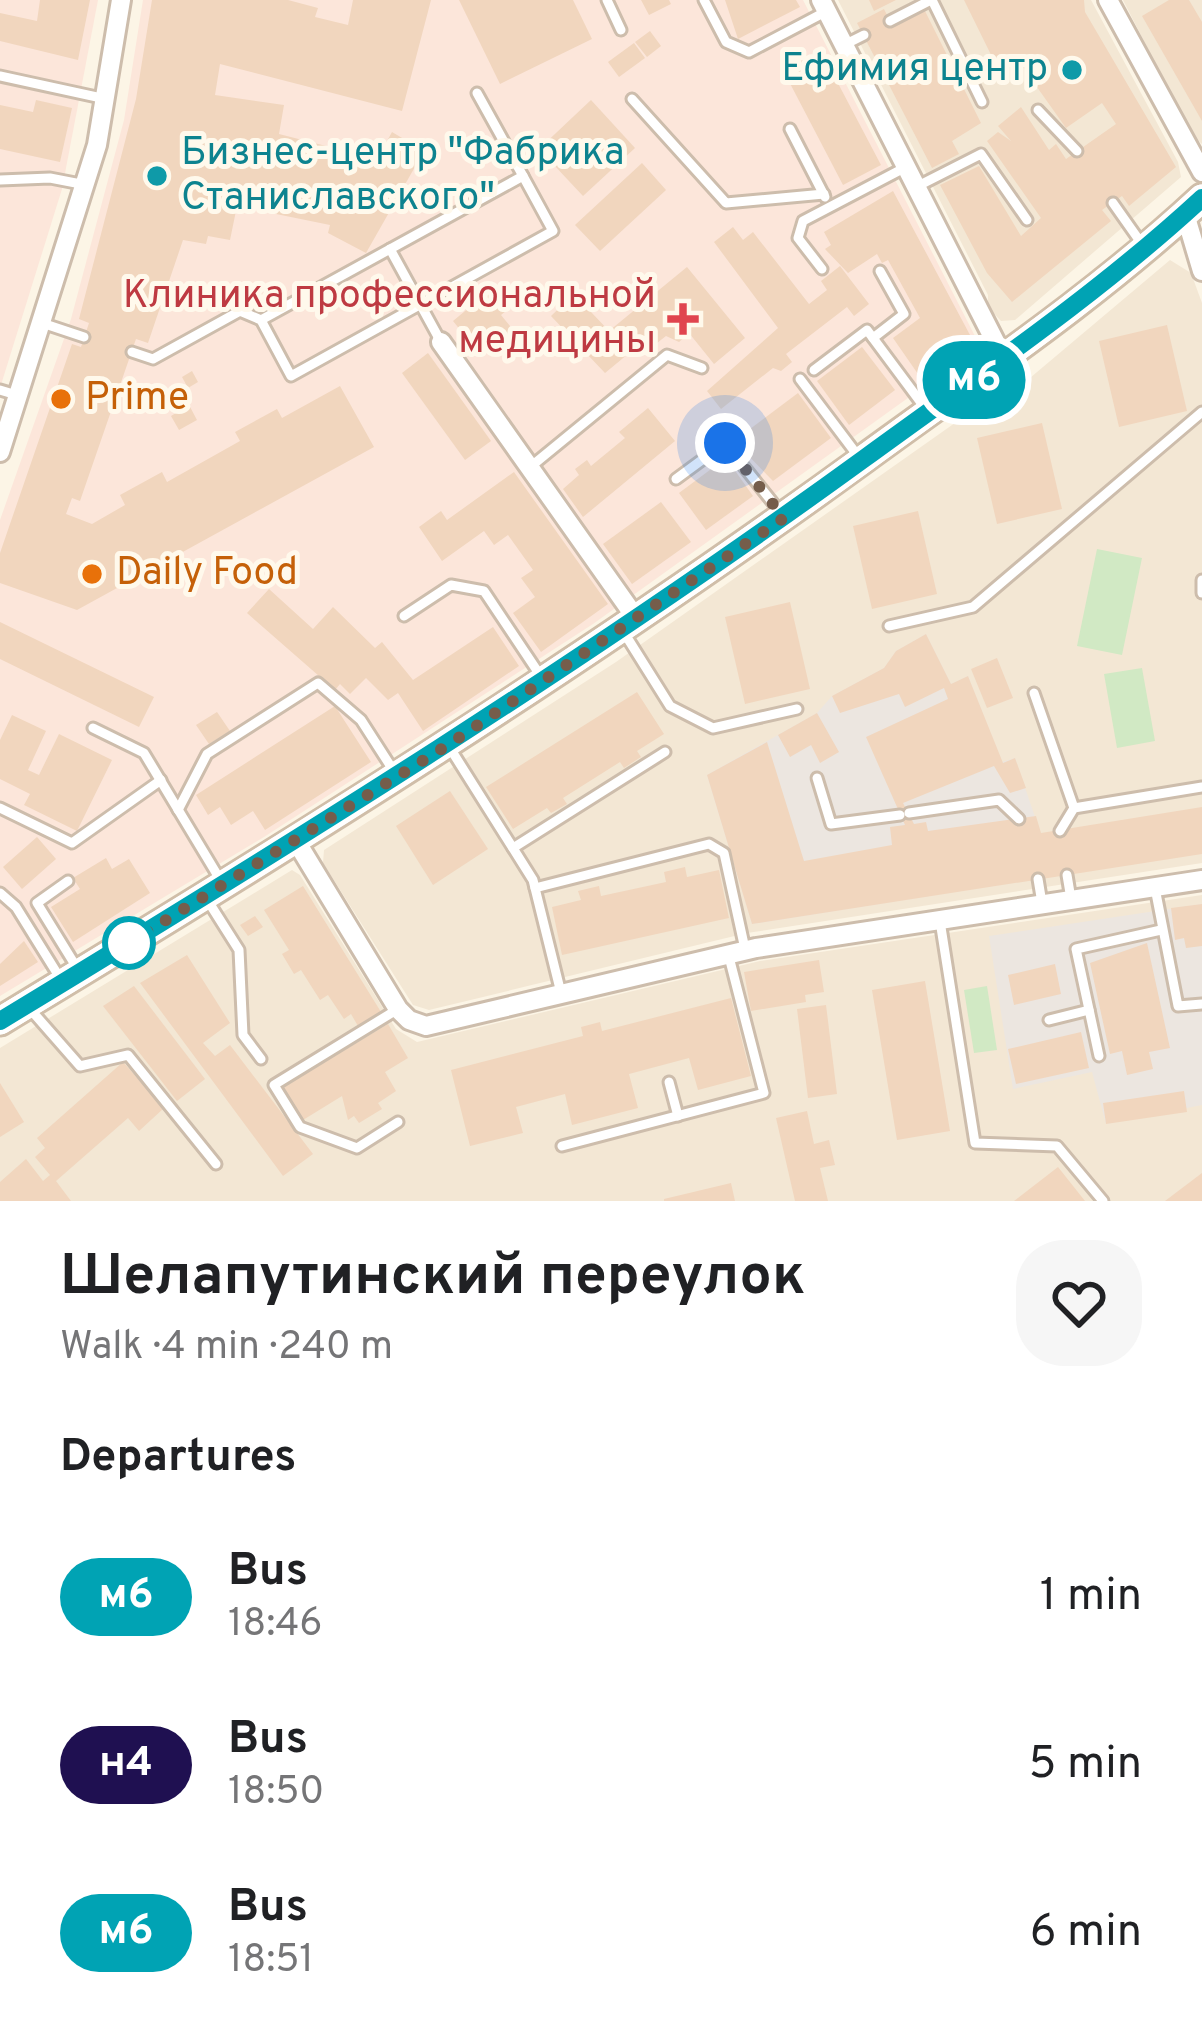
<!DOCTYPE html>
<html lang="en">
<head>
<meta charset="utf-8">
<style>
  :root { --surface:#fff; --page:#f6f6f6; --text:#202124; --muted:#757577 }
  body { margin:0; font-family:Overpass,sans-serif; background:var(--page); color:var(--text); height:100vh; display:flex; flex-direction:column; font-size:45px; white-space:nowrap }
  * { box-sizing:border-box; margin:0 }
  p { font-size:39px; color:var(--muted) }
  .icon { flex:none; width:66px; height:66px; fill:none; stroke:currentColor; stroke-width:2; stroke-linecap:round; stroke-linejoin:round }
  .map { position:relative; height:1201px; overflow:hidden }
  .panel { display:flex; flex-direction:column; background:var(--surface); flex:1 }
  .panel>* { flex:none }
  .badge { padding:0 24px; border-radius:39px; font-size:42px; line-height:78px }
  .you { position:absolute; width:60px; height:60px; margin:-30px; border:9px solid #fff; border-radius:50%; background:#1a73e8; box-shadow:0 0 0 18px #1a73e833 }
  .map>.badge { position:absolute; translate:-50% -50%; box-shadow:0 0 0 6px #fff }
  h2 { padding:0 60px; font-size:45px; line-height:108px }
  .round { display:grid; place-items:center; flex:none; width:126px; height:126px; border-radius:48px; background:var(--page) }
  .summary { display:flex; align-items:center; justify-content:space-between; height:204px; padding:0 60px }
  h1 { font-size:57px; font-weight:700; line-height:90px }
  ul { padding:0; list-style:none }
  li { display:flex; align-items:center; gap:36px; height:168px; padding:0 60px }
  li div { flex:1 }
  li b { display:block; font-size:45px }
  li em { font-style:normal }
  li .badge { min-width:132px; font-weight:700; text-align:center }
  .map>svg:first-child { display:block }
  .residential { fill:#f3e7d4 }
  .commercial { fill:#fce6da }
  .industrial { fill:#ece6e0 }
  .green { fill:#d1e9c4 }
  .building { fill:#f1d6be }
  .lines { fill:none; stroke-linecap:round; stroke-linejoin:round }
  .lane-casing { stroke:#cdbdac; stroke-width:15 }
  .street-casing { stroke:#cdbdac; stroke-width:24 }
  .secondary-casing { stroke:#d0bea9; stroke-width:33 }
  .lane { stroke:#fff; stroke-width:9 }
  .street { stroke:#fff; stroke-width:18 }
  .secondary { stroke:#fff; stroke-width:27 }
  .line-casing { stroke:#fff; stroke-width:27 }
  .line { stroke:#00a3b4; stroke-width:18 }
  .walk { stroke:#755d4b; stroke-width:12; stroke-dasharray:0 21.6 }
  .culture-dot { fill:#0f9aa8; stroke:#fff9ec; stroke-width:4.5 }
  .health-dot { fill:#e0444e; stroke:#fff9ec; stroke-width:4.5 }
  .food-dot { fill:#e8710a; stroke:#fff9ec; stroke-width:4.5 }
  .stop-dot { fill:#fff; stroke:#00a3b4; stroke-width:6 }
  .labels { text-anchor:middle; dominant-baseline:central; stroke-width:10; stroke-linejoin:round; paint-order:stroke }
  .culture-label { font-size:39px; fill:#0d838f; stroke:#fff9ec; text-anchor:end }
  .health-label { font-size:39px; fill:#be3a42; stroke:#fff9ec; text-anchor:end }
  .food-label { font-size:39px; fill:#c56008; stroke:#fff9ec; text-anchor:start }
</style>
</head>
<body>
<div class="map">
<svg width="1202" height="1201" viewBox="0 0 1202 1201">
  <rect width="100%" height="100%" fill="#fcf5e6"/>
  <g class="residential">
    <path d="M838 0H1091L1178 162 1181 177 1015 320 1001 321 988 307V295Z"/>
    <path d="M1123 0H1202V144L1192 135Z"/>
    <path d="M1170 260 1191 273 1202 303V863L747 933 429 1010 413 1005 323 863 324 850 616 662 996 394 1024 383Z"/>
    <path d="M292 870 300 875 396 1029 417 1042 760 961 1202 895V1201H0V1048Z"/>
  </g>
  <g class="commercial">
    <path d="M0 0H98L62 189 0 388Z"/>
    <path d="M143 0H803L978 342 972 352 593 624 264 837 0 996V520L71 319 124 120Z"/>
  </g>
  <g class="industrial">
    <path d="M926 634 951 684 968 676 1002 762 1015 758 1055 876 752 924 707 775 817 713 832 696 884 668 896 651Z"/>
    <path d="M1202 904V1105L1106 1124 1092 1072 1013 1089 989 936Z"/>
  </g>
  <g class="green">
    <path d="M1097 549 1142 558 1122 655 1077 646Z"/>
    <path d="M1142 668 1155 741 1117 748 1104 674Z"/>
    <path d="M987 986 997 1050 974 1053 964 990Z"/>
  </g>
  <g class="building">
    <path d="M40 0H90L78 60 0 41V13L37 21Z"/>
    <path d="M152 0H288L318 8 315 17 348 25 353 0H431L402 111 220 64 215 95 284 105 279 134 377 159 392 132 424 151 366 253 328 233 330 225 237 206 230 240 208 236 206 244 183 240 148 343 136 339 80 501 72 498 66 514 92 524 125 505 120 495 162 472 167 482 240 441 235 432 277 409 282 418 340 386 374 447 77 610 0 583V553L72 344 81 347 89 323 79 319 136 99Z"/>
    <path d="M459 0H573L592 39 500 84Z"/>
    <path d="M641 0H669L671 4 649 15Z"/>
    <path d="M725 0H796L800 7 738 39Z"/>
    <path d="M869 0H896L874 11Z"/>
    <path d="M964 0H1084L1085 12 1176 167 1129 206 1122 196 1102 210 1111 221 1012 302 987 273 940 185 979 166 1021 236 1041 218 987 141 998 132 1011 141 998 126 1021 107 1049 150 1056 144 1066 159 1116 124 1102 103 1066 128 1015 56 997 67Z"/>
    <path d="M1169 0H1189L1202 22V121L1142 16Z"/>
    <path d="M884 9 893 27 925 11 981 123 952 141 959 154 932 168 857 23Z"/>
    <path d="M650 31 661 46 647 57 635 42Z"/>
    <path d="M634 43 645 58 619 77 608 62Z"/>
    <path d="M821 51 881 165 843 185 783 70Z"/>
    <path d="M36 100 72 108 60 162 0 149V105L33 112Z"/>
    <path d="M591 100 635 148 583 196 539 149Z"/>
    <path d="M642 163 666 190 600 251 575 225Z"/>
    <path d="M893 191 970 335 918 374 893 338 920 318 888 260 882 263 877 254 848 273 825 249 831 245 824 232Z"/>
    <path d="M733 227 743 240 753 232 809 304 827 290 821 281 840 266 869 304 854 316 847 307 786 354 792 362 781 371 773 368 721 409 707 391 778 328 714 242Z"/>
    <path d="M687 267 745 338 714 364 689 333 679 342 666 336 657 343 651 335 605 373 551 316 574 294 609 331Z"/>
    <path d="M494 287 511 307 501 315 510 326 507 335 496 344 484 330 470 342 453 321Z"/>
    <path d="M1167 325 1187 411 1119 427 1099 341Z"/>
    <path d="M862 347 895 390 849 425 817 381Z"/>
    <path d="M428 353 491 441 465 460 402 373Z"/>
    <path d="M192 371 198 382 188 388 182 377Z"/>
    <path d="M798 393 831 438 773 481 734 441Z"/>
    <path d="M189 405 197 420 179 430 171 416Z"/>
    <path d="M648 408 675 441 583 517 563 489 579 475 575 469 587 460 591 466 625 438 619 432Z"/>
    <path d="M1042 423 1062 509 997 524 977 438Z"/>
    <path d="M726 458 753 496 706 530 679 493Z"/>
    <path d="M514 472 608 604 541 652 513 613 535 597 521 578 533 570 508 535 494 545 484 531 442 561 419 527 441 511 447 520Z"/>
    <path d="M661 502 691 542 632 584 603 544Z"/>
    <path d="M918 511 937 594 872 609 853 526Z"/>
    <path d="M269 589 313 629 333 607 375 648 382 642 413 680 493 627 519 666 423 731 398 693 388 700 366 678 350 694 340 684 335 690 247 613Z"/>
    <path d="M790 602 810 689 745 704 725 617Z"/>
    <path d="M0 622 154 697 139 727 0 659Z"/>
    <path d="M926 634 951 684 968 676 1003 763 1015 758 1026 788 1010 793 994 766 903 803 914 824 926 822 928 831 1036 816 1041 833 1202 807V854L752 924 707 775 767 742 804 861 892 845 890 827 905 825 866 737 948 699 944 688 905 707 899 694 840 713 832 696 884 668 896 651Z"/>
    <path d="M997 658 1013 698 987 708 971 669Z"/>
    <path d="M637 692 664 734 637 751 641 757 624 768 620 762 563 798 567 804 551 813 547 808 513 829 486 787Z"/>
    <path d="M335 706 371 762 265 830 253 811 231 825 220 807 208 815 196 795Z"/>
    <path d="M217 712 230 731 209 744 196 725Z"/>
    <path d="M817 713 839 752 820 763 811 745 790 757 778 735Z"/>
    <path d="M12 715 46 731 28 770 39 775 59 734 112 760 77 831 24 805 30 794 0 779V740Z"/>
    <path d="M450 791 488 849 433 885 396 826Z"/>
    <path d="M37 837 56 859 22 889 3 867Z"/>
    <path d="M106 858 112 869 129 859 150 893 73 942 51 907 80 889 73 878Z"/>
    <path d="M685 867 687 877 719 870 729 918 562 955 552 907 581 900 578 891 599 886 601 896 666 882 664 872Z"/>
    <path d="M303 886 381 1012 358 1026 351 1014 344 1019 328 995 320 1000 301 970 294 974 282 954 289 950 264 910Z"/>
    <path d="M1202 904V946L1186 948 1184 938 1175 940 1171 908Z"/>
    <path d="M255 916 263 927 248 936 240 925Z"/>
    <path d="M24 941 38 962 0 986V964Z"/>
    <path d="M1147 943 1170 1048 1149 1052 1153 1069 1127 1075 1122 1051 1110 1054 1090 963Z"/>
    <path d="M187 955 230 1023 203 1043 215 1056 230 1045 313 1154 283 1176 140 983Z"/>
    <path d="M819 960 824 992 805 995 806 1002 751 1011 744 972Z"/>
    <path d="M1055 964 1061 994 1014 1005 1008 975Z"/>
    <path d="M925 981 950 1131 897 1140 872 990Z"/>
    <path d="M134 986 205 1079 177 1101 103 1006Z"/>
    <path d="M731 998 751 1076 698 1090 689 1058 629 1074 638 1108 572 1125 565 1094 516 1107 523 1133 470 1146 451 1070 583 1036 581 1027 600 1022 602 1031Z"/>
    <path d="M826 1005 837 1094 808 1098 797 1009Z"/>
    <path d="M388 1024 408 1058 385 1072 396 1091 378 1103 382 1109 359 1123 354 1116 348 1120 342 1096 303 1120 283 1087Z"/>
    <path d="M1081 1032 1089 1068 1016 1084 1008 1049Z"/>
    <path d="M123 1062 164 1108 139 1131 128 1118 56 1181 71 1201H0V1182L26 1159 43 1181 50 1175 35 1157 45 1148 37 1138Z"/>
    <path d="M0 1083 24 1122 0 1137Z"/>
    <path d="M1184 1091 1187 1112 1106 1124 1103 1103Z"/>
    <path d="M807 1111 814 1144 829 1140 835 1165 820 1168 828 1201H795L776 1118Z"/>
    <path d="M1058 1167 1085 1201H1014Z"/>
    <path d="M1202 1173V1201H1165Z"/>
    <path d="M731 1183 735 1201H664V1199Z"/>
  </g>
  <g class="lines">
    <g class="lane-casing">
      <g id="lane">
        <path d="M607 0 621 30"/>
        <path d="M704 0 726 42 749 52 827 11"/>
        <path d="M932 0 982 102"/>
        <path d="M890 21 931 0"/>
        <path d="M844 45 864 35"/>
        <path d="M0 76 106 99"/>
        <path d="M477 93 523 176"/>
        <path d="M632 99 726 203 824 194"/>
        <path d="M1038 110 1077 151"/>
        <path d="M790 129 825 197"/>
        <path d="M0 180 50 178 86 185"/>
        <path d="M916 187 981 154 1027 220"/>
        <path d="M1113 203 1144 247"/>
        <path d="M390 249 441 342"/>
        <path d="M822 269 798 238 803 221 906 167"/>
        <path d="M45 324 84 337"/>
        <path d="M873 338 904 314 880 271"/>
        <path d="M132 352 153 359 240 311 261 320 291 376 553 231 523 176 261 320"/>
        <path d="M814 370 867 330 925 408"/>
        <path d="M800 379 858 456"/>
        <path d="M0 390 20 396"/>
        <path d="M529 468 667 355 702 368"/>
        <path d="M676 479 725 443 781 513"/>
        <path d="M1202 580V593"/>
        <path d="M404 616 451 585 484 591 542 678"/>
        <path d="M889 626 973 607 1202 412"/>
        <path d="M623 631 670 706 713 728 797 709"/>
        <path d="M1034 693 1074 808"/>
        <path d="M93 728 144 753 221 881"/>
        <path d="M448 745 533 880 561 993"/>
        <path d="M817 778 831 824 900 815"/>
        <path d="M0 808 72 843 161 780"/>
        <path d="M178 810 207 754 318 683 361 720 395 773"/>
        <path d="M909 813 999 800 1019 819"/>
        <path d="M1060 831 1074 808 1202 787"/>
        <path d="M513 848 665 752"/>
        <path d="M1067 875 1071 899"/>
        <path d="M1038 879 1042 903"/>
        <path d="M68 881 37 903 77 968"/>
        <path d="M535 888 709 844 724 853 745 949"/>
        <path d="M1155 888 1178 1006 1202 1004"/>
        <path d="M0 893 16 907 60 978"/>
        <path d="M208 901 239 950 243 1035 261 1059"/>
        <path d="M940 921 975 1143 1057 1146 1103 1201"/>
        <path d="M30 1009 80 1066 128 1055 216 1164"/>
        <path d="M398 1009 274 1085 300 1127 357 1148 398 1122"/>
        <path d="M1049 1020 1089 1010"/>
        <path d="M1099 1056 1076 949 1161 930"/>
        <path d="M669 1082 678 1116"/>
        <path d="M562 1146 764 1093 728 953"/>
      </g>
    </g>
    <g class="street-casing">
      <g id="street">
        <path d="M821 0 1004 359"/>
        <path d="M1108 0 1202 172"/>
        <path d="M1185 214 1202 271"/>
        <path d="M441 342 638 621"/>
        <path d="M0 452 97 145 121 0"/>
        <path d="M296 841 398 1009 409 1020 426 1026 756 948 1202 880"/>
      </g>
    </g>
    <g class="secondary-casing">
      <path id="secondary" d="M0 1021C295 843 586 661 865 458 980 374 1098 295 1202 198"/>
    </g>
    <use href="#lane" class="lane"/>
    <use href="#street" class="street"/>
    <use href="#secondary" class="secondary"/>
  </g>
  <g class="lines">
    <g class="line-casing">
      <path id="line" d="M0 1021C295 842 586 661 865 458 980 374 1097 295 1202 198"/>
    </g>
    <use href="#line" class="line"/>
    <path class="walk" d="M129 943 448 745 784 518 725 443"/>
  </g>
  <g class="culture-dot">
    <circle cx="1072" cy="70" r="12"/>
    <circle cx="157" cy="176" r="12"/>
  </g>
  <path class="health-dot" d="M677 301h12v12h12v12h-12v12h-12v-12h-12v-12h12z"/>
  <g class="food-dot">
    <circle cx="61" cy="399" r="12"/>
    <circle cx="92" cy="574" r="12"/>
  </g>
  <circle class="stop-dot" cx="129" cy="943" r="24"/>
  <g class="labels">
    <g class="culture-label">
      <text x="1048" y="70">Ефимия центр</text>
      <text x="181" y="154" text-anchor="start">Бизнес-центр "Фабрика<tspan x="181" dy="45">Станиславского"</tspan></text>
    </g>
    <g class="health-label">
      <text x="656" y="297">Клиника профессиональной<tspan x="656" dy="45">медицины</tspan></text>
    </g>
    <g class="food-label">
      <text x="85" y="399">Prime</text>
      <text x="116" y="574">Daily Food</text>
    </g>
  </g>
</svg>
<div class="you" style="left:725px;top:443px"></div>
<b class="badge" style="left:974px;top:380px;background:#00a3b4;color:#fff">м6</b>
</div>
<section class="panel">
<div class="summary"><div><h1>Шелапутинский переулок</h1><p>Walk · 4 min · 240 m</p></div><a class="round"><svg class="icon" aria-label="heart" viewBox="0 0 24 24"><path d="M12 20l-8-8c-3-5 5-10 8-4 3-6 11-1 8 4z"/></svg></a></div>
<h2>Departures</h2>
<ul>
<li><span class="badge" style="background:#00a3b4;color:#fff">м6</span><div><b>Bus</b><p>18:46</p></div><em>1 min</em></li>
<li><span class="badge" style="background:#1f1051;color:#fff">н4</span><div><b>Bus</b><p>18:50</p></div><em>5 min</em></li>
<li><span class="badge" style="background:#00a3b4;color:#fff">м6</span><div><b>Bus</b><p>18:51</p></div><em>6 min</em></li>
</ul>
</section>
</body>
</html>
